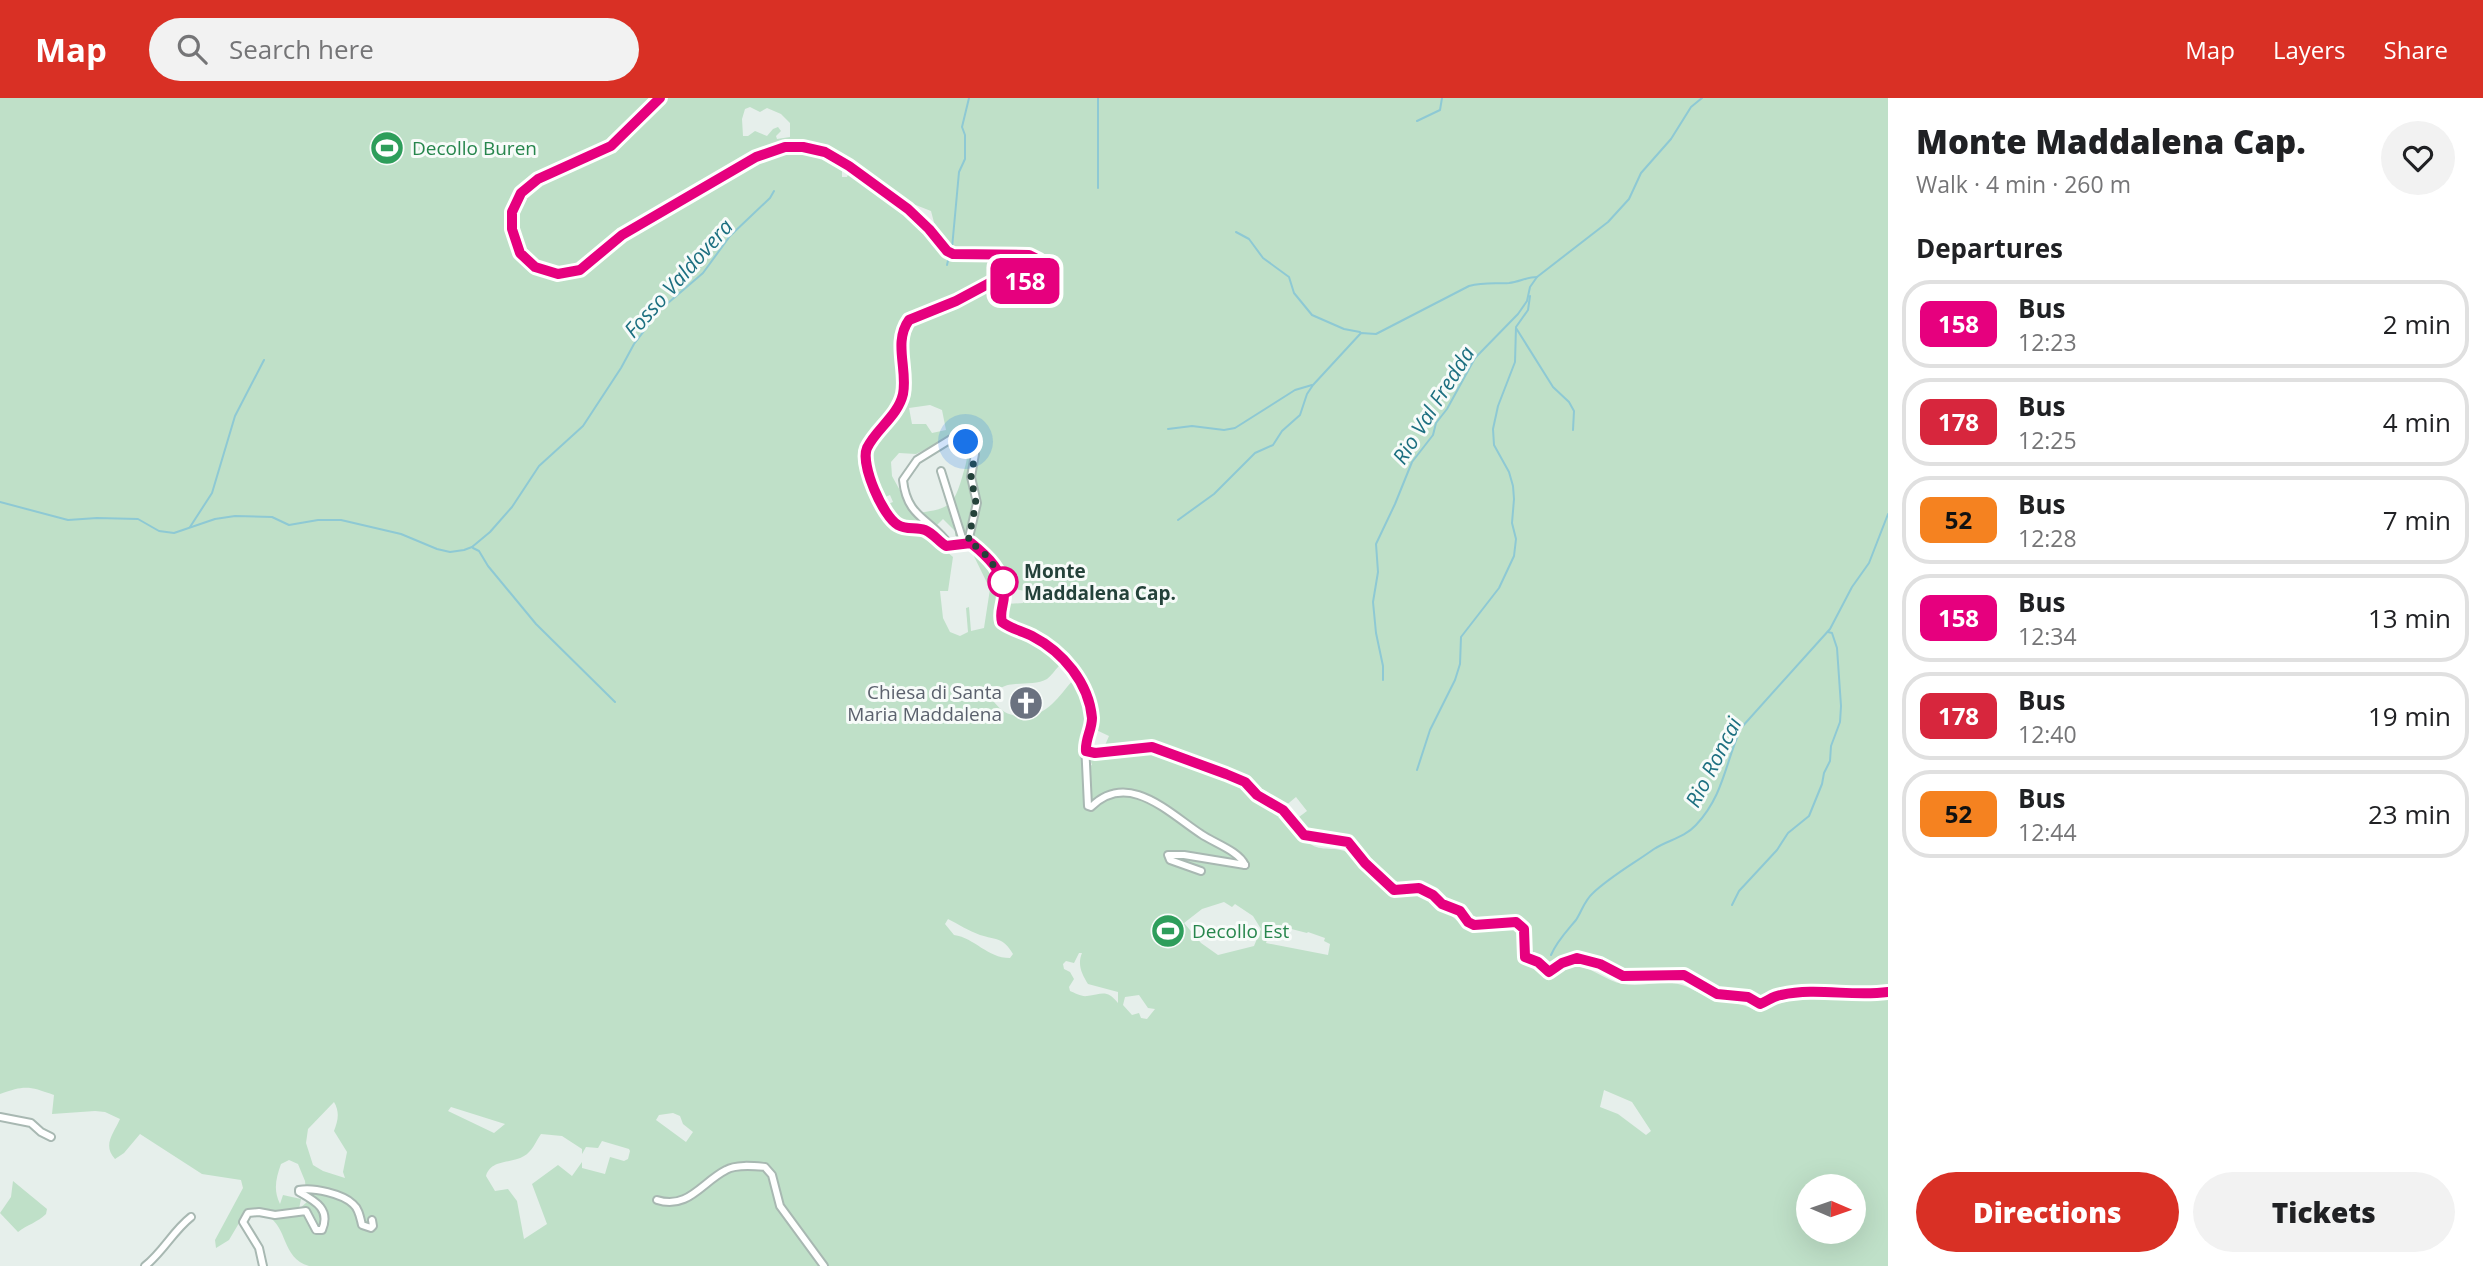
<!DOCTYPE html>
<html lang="en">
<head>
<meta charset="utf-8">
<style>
  :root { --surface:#fff; --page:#f2f2f2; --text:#202124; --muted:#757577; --line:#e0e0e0; --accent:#d93025 }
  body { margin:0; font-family:"Open Sans",sans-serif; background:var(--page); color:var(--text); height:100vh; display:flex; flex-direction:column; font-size:26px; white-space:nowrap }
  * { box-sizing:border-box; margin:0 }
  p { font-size:23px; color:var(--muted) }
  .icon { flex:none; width:38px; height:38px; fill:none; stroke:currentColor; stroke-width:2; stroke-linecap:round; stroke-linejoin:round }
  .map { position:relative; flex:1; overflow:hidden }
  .sheet { display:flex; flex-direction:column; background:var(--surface); width:595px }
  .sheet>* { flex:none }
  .badge { padding:0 14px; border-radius:10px; font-size:24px; line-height:46px }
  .needle { width:46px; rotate:92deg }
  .buttons { position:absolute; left:1796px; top:1076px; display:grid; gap:14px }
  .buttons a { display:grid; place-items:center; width:70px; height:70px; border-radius:50%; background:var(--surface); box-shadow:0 7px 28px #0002; font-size:35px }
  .you { position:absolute; width:35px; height:35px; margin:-18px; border:5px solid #fff; border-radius:50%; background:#1a73e8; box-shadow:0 0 0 10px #1a73e833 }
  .map>.badge { position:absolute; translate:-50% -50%; box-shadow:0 0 0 4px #fff }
  h2 { padding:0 28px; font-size:26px; line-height:63px }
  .round { display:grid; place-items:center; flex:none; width:74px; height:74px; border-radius:37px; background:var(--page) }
  .overview { display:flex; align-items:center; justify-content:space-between; height:119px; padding:0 28px }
  h1 { font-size:33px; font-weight:800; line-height:52px }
  .action { display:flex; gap:14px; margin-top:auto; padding:14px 28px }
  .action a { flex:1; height:80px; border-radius:42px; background:var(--accent); color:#fff; font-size:28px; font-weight:800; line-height:80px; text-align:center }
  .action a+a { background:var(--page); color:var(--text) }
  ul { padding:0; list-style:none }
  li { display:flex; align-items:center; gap:21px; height:88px; margin:0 14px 10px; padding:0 14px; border:4px solid var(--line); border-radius:28px }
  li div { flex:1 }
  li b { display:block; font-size:26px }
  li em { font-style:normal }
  li .badge { min-width:77px; font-weight:700; text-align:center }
  header { display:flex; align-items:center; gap:42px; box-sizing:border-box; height:98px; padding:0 35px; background:var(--accent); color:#fff }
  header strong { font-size:33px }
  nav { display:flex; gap:38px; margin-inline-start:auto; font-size:24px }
  .search { width:490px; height:63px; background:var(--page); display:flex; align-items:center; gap:18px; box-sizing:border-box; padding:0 24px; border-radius:38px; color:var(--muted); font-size:26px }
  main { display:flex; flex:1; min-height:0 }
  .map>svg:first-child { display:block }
  .green { fill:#bfe0c8; fill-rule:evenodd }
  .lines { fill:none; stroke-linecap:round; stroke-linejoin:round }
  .stream { stroke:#8ec9d4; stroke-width:2 }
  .minor-casing { stroke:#a8b8b2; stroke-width:10 }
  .minor { stroke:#fff; stroke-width:6 }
  .line-casing { stroke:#fff; stroke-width:16 }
  .line { stroke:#e6007e; stroke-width:10 }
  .walk { stroke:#24423a; stroke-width:7; stroke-dasharray:0 12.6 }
  .stop-dot { fill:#fff; stroke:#e6007e; stroke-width:3.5 }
  .labels { text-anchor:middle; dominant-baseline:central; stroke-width:6; stroke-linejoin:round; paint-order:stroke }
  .leisure-label { font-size:19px; fill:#27864d; stroke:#f7fbf9; text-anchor:start }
  .stop-label { font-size:19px; font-weight:bold; fill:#24423a; stroke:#f7fbf9; text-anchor:start }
  .worship-label { font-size:19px; fill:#5b616d; stroke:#f7fbf9; text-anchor:end }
  .water-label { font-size:21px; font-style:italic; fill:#1c6f80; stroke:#f7fbf9 }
</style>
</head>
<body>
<header>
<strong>Map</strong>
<div class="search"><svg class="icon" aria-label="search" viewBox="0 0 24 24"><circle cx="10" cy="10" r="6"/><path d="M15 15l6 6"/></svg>Search here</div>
<nav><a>Map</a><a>Layers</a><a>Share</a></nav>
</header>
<main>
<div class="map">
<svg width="1888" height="1168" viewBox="0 0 1888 1168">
  <rect width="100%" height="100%" fill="#e6efeb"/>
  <g class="green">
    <path d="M0 0H656C636 20 617 42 592 55 571 66 542 70 525 87 511 99 507 119 510 136 517 169 552 189 583 174 598 167 608 153 620 144 641 128 666 115 688 102 718 84 752 56 787 51 807 48 826 57 842 67V79H847L850 72C885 98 919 120 946 155L1025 158 1034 162 1039 172C1032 191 1012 176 996 179 982 181 967 196 954 202 942 207 911 213 904 223 892 242 905 277 900 298L864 353V372L890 426 900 431 926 436 953 459 948 493H940L943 520 950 534 960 538 968 534 966 510 969 509 971 533 984 530 990 491 968 446H970C999 479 1004 473 999 520L1054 556 1081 585 1091 621 1088 634 1080 641 1081 646 1084 648 1087 669 1092 667 1090 661C1105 653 1137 650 1156 654 1189 660 1252 687 1275 709 1288 722 1297 738 1312 747 1323 754 1339 747 1352 757 1364 766 1384 792 1395 796 1403 799 1413 795 1421 797 1441 802 1455 827 1474 832 1491 836 1504 822 1520 831V860L1543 877 1554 879C1559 874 1564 869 1572 868 1591 867 1605 883 1623 886 1640 889 1656 884 1672 885 1686 886 1696 894 1708 899 1724 906 1740 903 1755 912 1775 907 1794 900 1815 899 1840 897 1863 903 1888 899V1168H309C281 1160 288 1128 267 1118 261 1115 252 1116 245 1115L229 1142 216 1150 215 1142 243 1090 241 1082 202 1076 140 1036 124 1055 115 1061C102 1047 114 1035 120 1021L105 1014 95 1013 52 1016 54 997C29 988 25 987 0 996ZM1059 568 1073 582C1058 599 1047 619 1022 618 1009 618 1002 614 994 604 995 577 1030 591 1047 581 1051 578 1055 572 1059 568ZM1224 804 1232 809 1235 806 1253 818 1261 831 1254 848 1218 857 1201 845 1184 825 1202 811ZM948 821C958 826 969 833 980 837 996 842 1003 839 1013 856L1010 860C987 860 975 840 954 837L945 826ZM1272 826 1307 835 1308 834 1325 840 1324 843 1330 846 1328 857 1266 845ZM1079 855H1082C1077 867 1082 876 1088 886L1118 894V905C1107 891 1102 896 1087 898 1082 899 1075 895 1070 893L1069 889 1074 881 1070 874 1064 871 1063 866 1066 863 1074 865ZM1139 897 1148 910 1155 911 1147 921 1141 920 1139 915 1132 917 1123 907 1125 899ZM1604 992 1632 1004 1651 1033 1646 1037 1618 1016 1600 1009ZM334 1004C340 1014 338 1023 334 1033L347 1054 343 1074 345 1080 323 1073 313 1067 306 1045 308 1031ZM451 1009 505 1026 494 1035 448 1013ZM673 1015 680 1018 683 1026 693 1034 686 1044 656 1022 659 1017ZM541 1036 562 1038 582 1051V1056L586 1049 598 1050 602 1043 629 1051 630 1053 628 1061 624 1063 610 1059 605 1076 582 1070V1064L572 1078 558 1067 532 1086 547 1126 524 1141 517 1103 508 1091 495 1093 486 1078C491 1061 511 1066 524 1058 532 1054 536 1043 541 1036ZM289 1062 298 1066 305 1083 307 1104 299 1111 301 1101 283 1097 280 1106C273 1092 276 1080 281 1066ZM1808 1088H1853V1134H1808Z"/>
    <path d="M664 0H1888V890L1853 893 1820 889H1801L1761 897 1745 894H1725L1687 872 1624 871 1598 859 1576 855 1553 867 1529 855 1525 829 1518 821 1480 825 1474 824 1463 811 1445 803 1429 789 1411 786 1400 789 1389 786 1349 740C1328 737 1310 740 1295 722L1307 713 1296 699 1284 709 1249 684 1165 650 1133 648 1103 652 1109 638 1092 630C1091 619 1091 607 1088 597 1078 559 1037 543 1007 525L1003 519 1005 506 1023 505 1024 493 1007 489 998 468 972 440 963 441 962 437 955 438V433L943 421 931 433C908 428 897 429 886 407L893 404 890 397 883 400C877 388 864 369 868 354 873 336 897 323 901 305 907 278 898 250 909 224L942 210 957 206 982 190 1002 181 1036 185 1043 167 1041 161 1031 155H974L970 150 965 155 950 152 937 136 931 113 908 104H901L838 57 813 48H781L716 79 618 136 575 170 550 172 533 164 518 144 513 120 522 97 541 81 605 54ZM750 9 760 14 767 10 781 16 790 25V39L777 41 776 38 781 33 778 29 773 31 767 38 755 33 748 38H743L742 21 745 11ZM930 307 942 312 946 332 932 335 926 326H912L909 310ZM954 342 965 349C969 359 966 365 963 376 953 412 948 410 913 416L892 378 891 364 899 355 916 356 934 347Z"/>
    <path d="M13 1083 47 1111 46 1116C38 1124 27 1127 18 1134L0 1115 11 1099Z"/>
  </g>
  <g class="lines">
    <g class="stream">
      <path d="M1417 23 1440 12 1442 0"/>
      <path d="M1098 90V0"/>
      <path d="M1236 134 1249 141 1263 160 1289 179 1294 195 1312 217 1344 231 1360 234"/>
      <path d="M952 150 959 74 965 61V37L962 29 969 0"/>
      <path d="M947 167 949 158"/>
      <path d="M1516 230 1553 289 1569 304 1574 313 1573 332"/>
      <path d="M1168 331 1192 328 1224 332 1235 330 1295 292 1312 287"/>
      <path d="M0 404 68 422 97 420 138 421 159 433 174 435 215 421 235 418 272 419 289 427 318 422H341L401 436 437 451 450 454 464 452 472 449 490 434 512 409 539 368 583 328 621 270 634 246 661 211 703 175 730 138 770 100 774 93"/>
      <path d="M1178 422 1214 396 1255 355 1273 347 1282 333 1300 317 1307 296 1313 287 1361 235 1376 236 1469 188C1484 184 1494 186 1509 185 1519 184 1527 179 1537 179"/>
      <path d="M190 429 212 395 235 318 264 262"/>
      <path d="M473 450 479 453 488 468 536 526 615 604"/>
      <path d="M1383 582V568L1376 535 1373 504 1378 474 1376 446 1395 406 1412 364 1433 337 1436 325 1447 311 1475 260 1518 216 1527 203 1530 189 1537 179 1608 124 1629 101 1641 75 1671 41 1691 9 1702 0"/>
      <path d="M1417 672 1430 632 1455 582 1460 566 1461 539 1499 490 1514 458 1516 441 1512 425 1514 401 1513 388 1509 374 1494 347 1493 331 1498 308 1515 264 1516 229 1528 212 1530 198"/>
      <path d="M1732 807 1739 793 1777 752 1788 735 1809 718 1822 686 1824 675 1830 663 1831 648 1840 624 1841 608 1837 550 1832 535 1828 534"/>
      <path d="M1551 857C1557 843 1566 834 1576 822 1582 813 1584 803 1593 795 1611 778 1633 766 1654 751 1668 742 1684 740 1696 727 1724 697 1725 665 1741 630L1830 531 1852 489 1869 465 1888 416"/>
    </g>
    <g class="minor-casing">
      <g id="minor">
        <path d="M660 0 611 48 538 81C490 109 514 186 570 175 592 171 604 150 621 138 652 118 685 99 717 81 734 72 750 60 768 54 780 49 793 48 805 49 838 52 903 106 928 129 935 136 940 148 948 154 965 166 1015 150 1037 160L1042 170 1037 183 1031 184 1016 180H999L955 203 909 222C893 244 908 272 903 296 899 318 876 331 867 350 860 366 883 419 898 427 906 432 916 429 925 432 933 435 939 444 946 448L970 444C986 455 1006 475 1004 496 1004 506 999 514 1002 525L1035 539 1047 548 1060 559 1082 584 1092 621 1090 634 1085 645 1088 708 1091 709C1128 672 1169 715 1201 736 1214 745 1239 753 1245 767"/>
        <path d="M941 373 964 446"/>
        <path d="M950 448C931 420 907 421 903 382L917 362 951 341 966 344 975 356 971 379 977 405 968 444"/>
        <path d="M1086 653 1095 655 1152 649 1186 661 1245 684 1257 697 1283 712 1304 737 1348 744 1365 765 1394 792 1412 789 1424 793 1442 806 1460 813 1468 824 1474 827 1516 824 1524 831 1525 859 1538 864 1549 874 1562 865 1577 860 1600 866 1623 878 1684 877 1717 896 1748 899 1760 906C1767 903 1773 898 1781 897 1817 889 1852 899 1888 894"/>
        <path d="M1201 773 1170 762 1168 757H1184L1245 767"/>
        <path d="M0 1019 31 1025 41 1034 51 1039"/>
        <path d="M657 1102C688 1112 702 1084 726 1072 736 1066 754 1068 765 1069L772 1077 780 1108 824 1168"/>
        <path d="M145 1168C163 1154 173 1133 191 1119"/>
        <path d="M263 1168 259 1150 243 1124 248 1115 259 1114 275 1117 306 1113 316 1132H322C331 1111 315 1103 299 1094V1092C313 1089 343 1096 353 1106 359 1111 360 1119 362 1127L371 1130 373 1128 372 1122"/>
      </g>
    </g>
    <use href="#minor" class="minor"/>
  </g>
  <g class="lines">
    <g class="line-casing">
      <path id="line" d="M660 0 611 48 538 81 521 95 512 114V131L520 155 535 169 558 176 580 172 622 137 756 59 785 49H803L825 54 849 68 908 111 929 131 947 153 953 156 1029 157 1039 162 1042 173 1037 183 1031 184 1009 179 999 180 956 203 909 222C893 244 908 272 903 296 898 318 876 331 867 350 860 366 883 419 898 427 906 432 916 429 925 432 933 435 939 444 946 448L971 445C986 457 1006 475 1004 497 1004 507 999 514 1002 524 1011 531 1022 533 1032 538 1063 554 1089 585 1092 620 1092 632 1085 641 1086 653L1095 655 1152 649 1226 676 1245 684 1257 697 1283 712 1304 737 1348 744 1365 765 1394 792 1419 790 1433 797 1442 806 1460 813 1468 824 1474 827 1516 824 1524 831 1525 859 1538 864 1549 874 1562 865 1577 860 1600 866 1623 878 1684 877 1717 896 1748 899 1760 906C1768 903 1773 898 1781 897 1817 889 1852 899 1888 894"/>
    </g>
    <use href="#line" class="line"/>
    <path class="walk" d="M966 344 975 356 971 379 976 405 968 444C985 451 996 469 1003 486V484"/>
  </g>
  <defs>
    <g id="stadium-disc" transform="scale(1.75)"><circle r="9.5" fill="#2e9e5b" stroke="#f7fbf9"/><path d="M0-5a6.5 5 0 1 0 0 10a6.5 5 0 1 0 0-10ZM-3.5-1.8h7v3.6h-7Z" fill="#fff"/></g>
    <g id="church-disc" transform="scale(1.75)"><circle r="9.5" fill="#6b7280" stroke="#f7fbf9"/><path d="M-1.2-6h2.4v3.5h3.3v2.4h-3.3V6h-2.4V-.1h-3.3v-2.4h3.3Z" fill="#fff"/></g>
  </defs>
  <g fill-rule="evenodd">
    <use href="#stadium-disc" x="387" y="50"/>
    <use href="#church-disc" x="1026" y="605"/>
    <use href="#stadium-disc" x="1168" y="833"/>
  </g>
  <circle class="stop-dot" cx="1003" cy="484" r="14"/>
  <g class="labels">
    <g class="leisure-label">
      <text x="412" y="50">Decollo Buren</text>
      <text x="1192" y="833">Decollo Est</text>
    </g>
    <g class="stop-label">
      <text x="1024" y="473">Monte<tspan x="1024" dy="22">Maddalena Cap.</tspan></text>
    </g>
    <g class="worship-label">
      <text x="1002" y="594">Chiesa di Santa<tspan x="1002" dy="22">Maria Maddalena</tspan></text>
    </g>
    <g class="water-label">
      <text transform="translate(678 180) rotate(-48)">Fosso Valdovera</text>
      <text transform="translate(1433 307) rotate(-58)">Rio Val Fredda</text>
      <text transform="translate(1713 664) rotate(-63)">Rio Roncai</text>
    </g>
  </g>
</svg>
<div class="buttons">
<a><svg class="needle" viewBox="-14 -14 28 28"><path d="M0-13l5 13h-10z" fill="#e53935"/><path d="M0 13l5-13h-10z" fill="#757577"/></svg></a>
</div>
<div class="you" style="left:966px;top:344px"></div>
<b class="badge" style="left:1025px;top:183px;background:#e6007e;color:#fff">158</b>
</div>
<section class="sheet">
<div class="overview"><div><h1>Monte Maddalena Cap.</h1><p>Walk · 4 min · 260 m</p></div><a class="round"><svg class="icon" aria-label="heart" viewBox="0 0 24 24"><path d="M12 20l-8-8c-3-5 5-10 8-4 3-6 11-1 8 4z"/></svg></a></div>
<h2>Departures</h2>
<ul>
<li><span class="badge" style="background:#e6007e;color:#fff">158</span><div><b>Bus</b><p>12:23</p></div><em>2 min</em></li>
<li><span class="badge" style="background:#d7263d;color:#fff">178</span><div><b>Bus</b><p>12:25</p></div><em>4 min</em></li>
<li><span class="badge" style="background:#f58220;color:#111">52</span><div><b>Bus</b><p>12:28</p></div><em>7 min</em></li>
<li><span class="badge" style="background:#e6007e;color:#fff">158</span><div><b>Bus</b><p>12:34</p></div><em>13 min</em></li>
<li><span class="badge" style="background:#d7263d;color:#fff">178</span><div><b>Bus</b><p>12:40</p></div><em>19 min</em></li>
<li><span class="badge" style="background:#f58220;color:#111">52</span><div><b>Bus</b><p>12:44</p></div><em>23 min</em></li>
</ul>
<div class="action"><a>Directions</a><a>Tickets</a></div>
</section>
</main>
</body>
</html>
